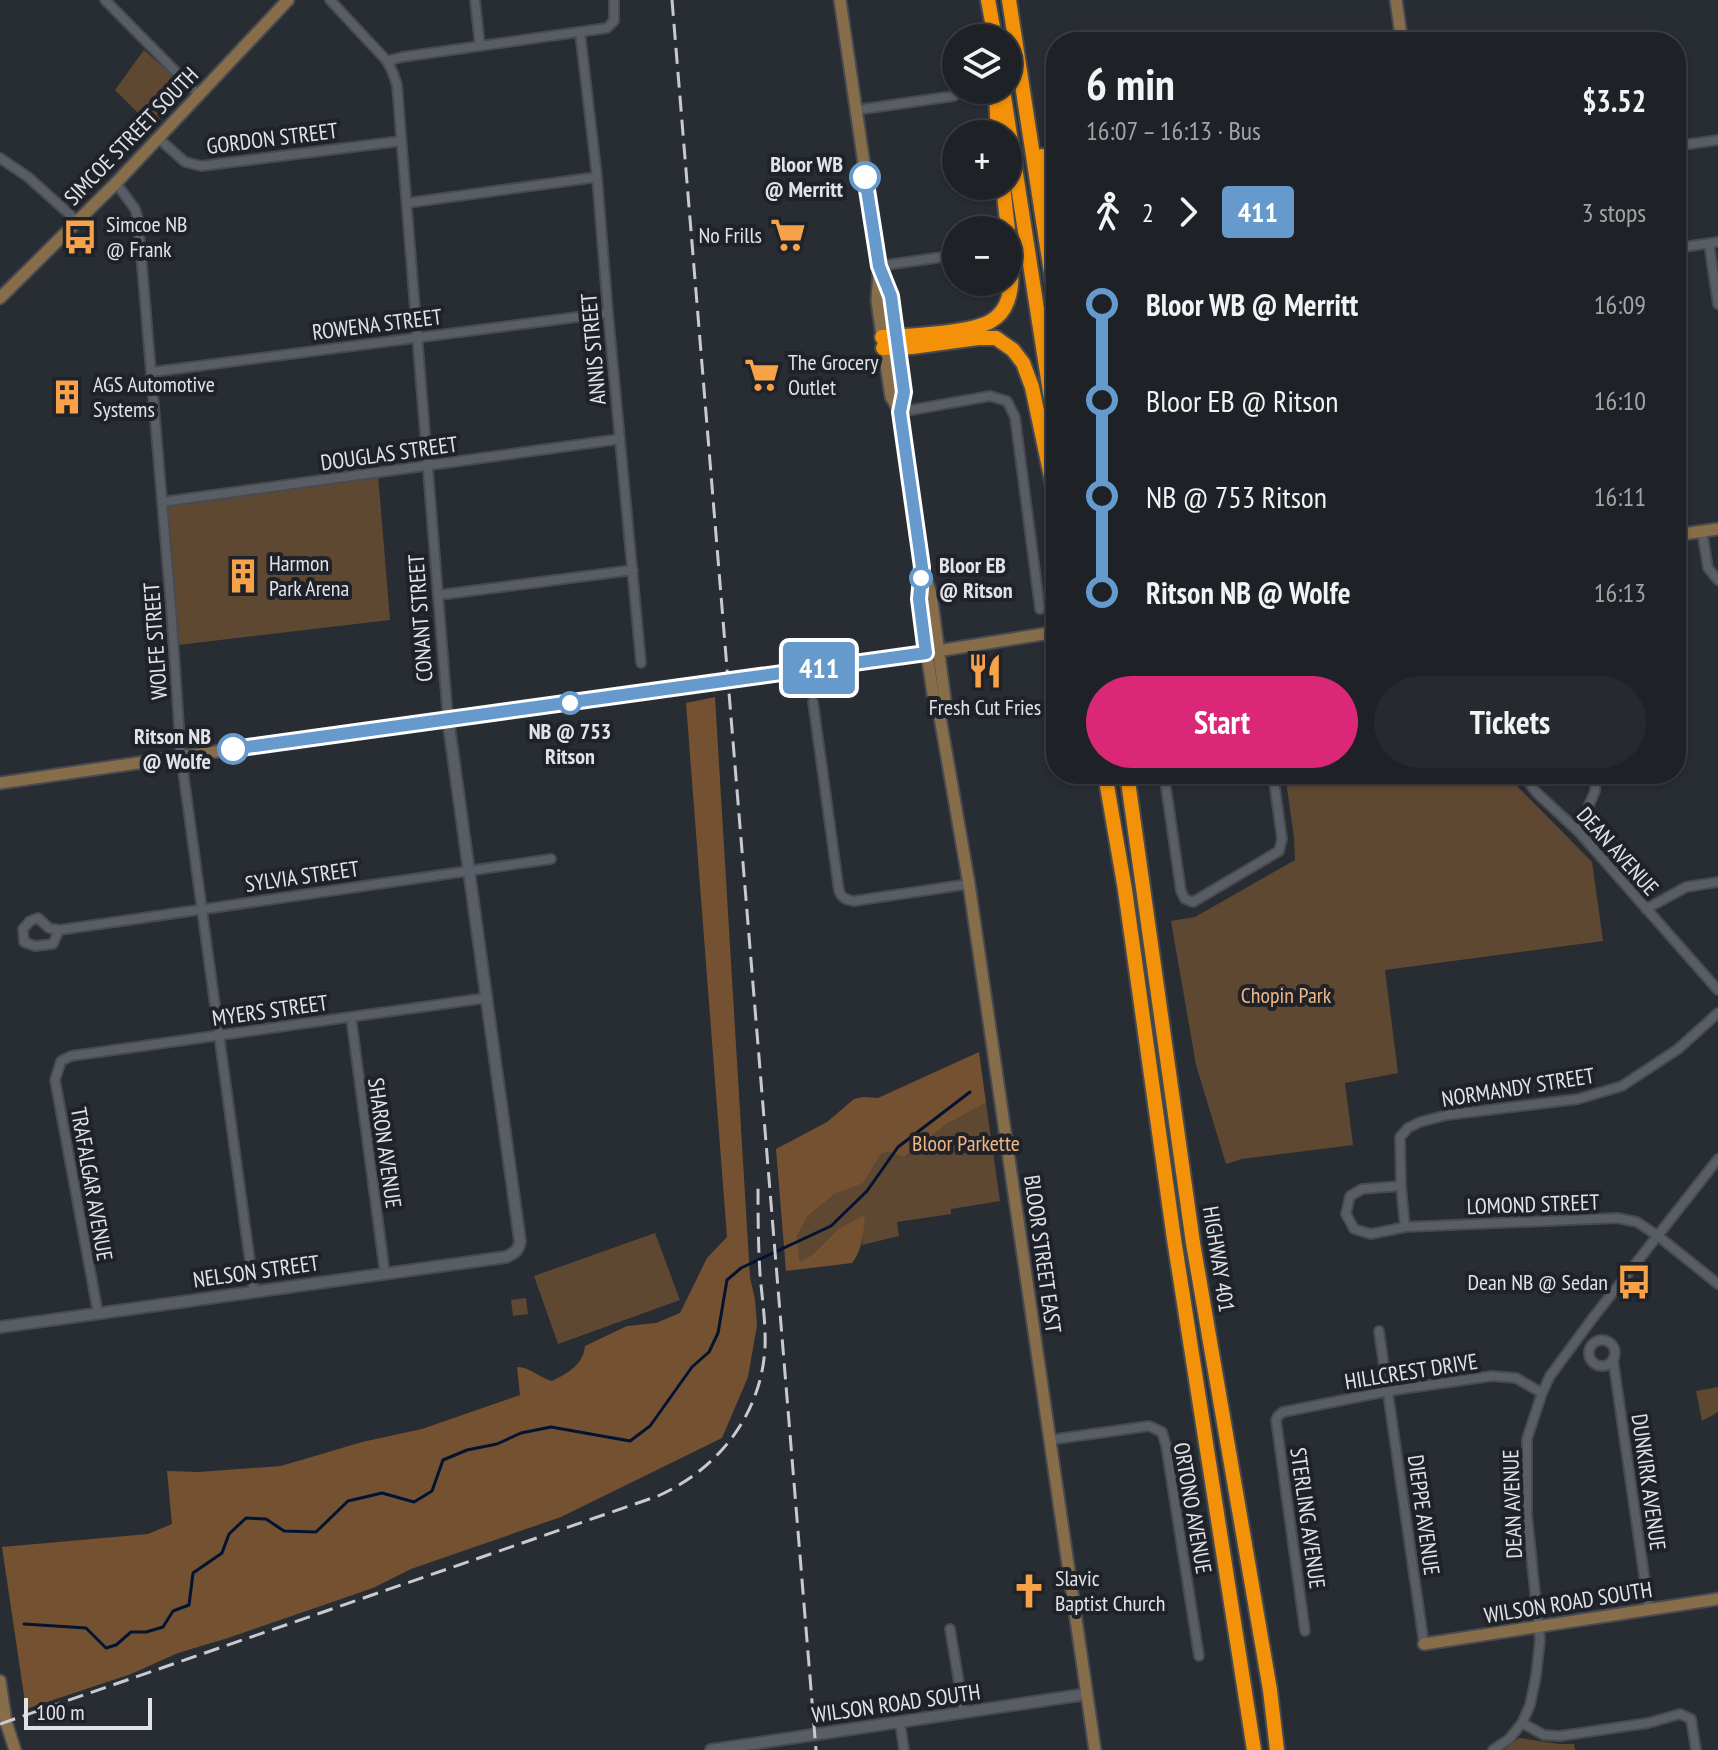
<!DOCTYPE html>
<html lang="en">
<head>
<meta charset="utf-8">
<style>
  :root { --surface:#1e2126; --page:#26292e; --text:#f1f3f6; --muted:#a1a3a7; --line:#3c3e43; --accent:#db2777 }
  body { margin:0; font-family:"PT Sans Narrow",sans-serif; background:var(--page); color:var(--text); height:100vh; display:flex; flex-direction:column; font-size:30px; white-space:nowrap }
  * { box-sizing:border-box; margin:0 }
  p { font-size:26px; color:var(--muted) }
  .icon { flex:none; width:44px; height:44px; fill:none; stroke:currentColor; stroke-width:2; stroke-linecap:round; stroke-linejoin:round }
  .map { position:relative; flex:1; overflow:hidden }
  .sheet { position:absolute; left:1046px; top:32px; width:640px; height:752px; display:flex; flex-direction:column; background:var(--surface); border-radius:32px; box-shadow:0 2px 6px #0004,0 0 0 2px var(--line) }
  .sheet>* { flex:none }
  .badge { padding:0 16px; border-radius:6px; font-size:28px; line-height:52px }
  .controls { position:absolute; left:942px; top:24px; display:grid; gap:16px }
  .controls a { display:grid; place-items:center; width:80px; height:80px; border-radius:50%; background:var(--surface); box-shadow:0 2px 6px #0004,0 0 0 2px var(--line); font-size:40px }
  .scale { position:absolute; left:24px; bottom:20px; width:128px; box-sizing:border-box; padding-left:8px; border:4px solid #e1e3e8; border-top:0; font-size:22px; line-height:28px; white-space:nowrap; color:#e1e3e8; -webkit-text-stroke:6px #1f2229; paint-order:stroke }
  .map>.badge { position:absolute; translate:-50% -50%; box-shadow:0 0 0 4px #fff }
  .legs { display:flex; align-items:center; gap:12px; height:88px; padding:0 40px; font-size:26px }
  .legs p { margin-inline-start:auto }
  .overview { display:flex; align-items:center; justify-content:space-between; height:136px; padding:0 40px }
  h1 { font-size:44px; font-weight:700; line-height:60px }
  .primary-button { display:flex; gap:16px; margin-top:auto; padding:16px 40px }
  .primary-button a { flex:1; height:92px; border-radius:48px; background:var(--accent); color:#fff; font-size:32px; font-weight:700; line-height:92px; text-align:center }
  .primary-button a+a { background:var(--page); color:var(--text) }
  ul { padding:0 40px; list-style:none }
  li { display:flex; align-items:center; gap:28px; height:96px; font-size:30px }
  li i { display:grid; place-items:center; width:12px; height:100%; margin:0 10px; background:currentColor }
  li i::after { content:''; width:20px; height:20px; margin:-10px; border:6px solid; border-radius:50%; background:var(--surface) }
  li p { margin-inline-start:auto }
  li:first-child i { background:linear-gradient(#0000 50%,currentColor 0) }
  li:last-child i { background:linear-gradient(currentColor 50%,#0000 0) }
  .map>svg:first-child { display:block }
  .green { fill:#5f4832 }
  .forest { fill:#745231 }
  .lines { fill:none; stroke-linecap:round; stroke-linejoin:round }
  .stream { stroke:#031332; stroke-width:3 }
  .minor-casing { stroke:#474b50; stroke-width:12 }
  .tertiary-casing { stroke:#474b50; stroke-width:14 }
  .secondary-casing { stroke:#474b50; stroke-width:15 }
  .motorway-casing { stroke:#474b50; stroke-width:18 }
  .minor { stroke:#595d65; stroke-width:8 }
  .tertiary { stroke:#595d65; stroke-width:10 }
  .secondary { stroke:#876d49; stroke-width:11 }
  .motorway { stroke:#f39108; stroke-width:14 }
  .rail { stroke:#c8cacf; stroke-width:3; stroke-dasharray:16 8; stroke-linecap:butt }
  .secondary-bridge-casing { stroke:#474b50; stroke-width:15; stroke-linecap:butt }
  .secondary-bridge { stroke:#876d49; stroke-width:11 }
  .line-1-casing { stroke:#fff; stroke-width:18 }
  .line-1 { stroke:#69c; stroke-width:12 }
  .stop-1-dot { fill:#fff; stroke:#69c; stroke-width:4 }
  .labels { text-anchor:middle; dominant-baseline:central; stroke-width:8; stroke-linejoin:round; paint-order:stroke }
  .street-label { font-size:22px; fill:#e1e3e8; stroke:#1f2229 }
  .stop-label { font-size:22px; font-weight:bold; fill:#e1e3e8; stroke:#1f2229; text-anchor:end }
  .poi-label { font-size:22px; fill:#e1e3e8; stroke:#1f2229; text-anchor:start }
  .park-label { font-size:22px; fill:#f1b782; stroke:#1f2229 }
</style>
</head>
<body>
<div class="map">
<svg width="1718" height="1750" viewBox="0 0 1718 1750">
  <rect width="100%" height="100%" fill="#282c33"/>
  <g class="green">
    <path d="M144 50 184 86V95L152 127 115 90Z"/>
    <path d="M378 474 390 620 178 645 166 504Z"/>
    <path d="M1285 774H1509L1516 785 1592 862 1603 941 1385 970 1398 1073 1345 1083 1353 1145 1242 1159 1226 1164 1196 1065 1171 921 1195 917 1295 860 1294 837Z"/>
    <path d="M986 1103 1000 1201 951 1209V1214L897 1222 899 1236 862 1245 864 1216 839 1228 812 1255 800 1261 797 1236 808 1216 835 1194 863 1182 881 1154 888 1152 906 1157 947 1124Z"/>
    <path d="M655 1233 680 1300 558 1344 534 1276Z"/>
    <path d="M526 1298 528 1314 513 1316 511 1300Z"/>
    <path d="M1718 1387V1412L1702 1421 1696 1391Z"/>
    <path d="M1519 1738 1559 1744H1574L1575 1750H1504Z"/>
  </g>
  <g class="forest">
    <path d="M715 697 750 1277 755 1300 757 1325 748 1377 722 1438 561 1517 411 1569 373 1588 228 1638 178 1653 131 1674 26 1709 2 1547 148 1534 172 1524 167 1471 199 1472 281 1466 362 1442 422 1429 520 1395 517 1367C531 1367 539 1378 552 1381 568 1373 583 1365 585 1346L627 1326 656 1323 680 1313 707 1258 727 1237 686 703Z"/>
    <path d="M979 1052 986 1103 947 1124 905 1157 888 1152 881 1154 863 1183 835 1194 808 1216 797 1236 800 1261 812 1255 839 1228 865 1215C863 1233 863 1249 852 1263L786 1271 776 1149 827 1122 854 1099 863 1097 878 1098Z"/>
  </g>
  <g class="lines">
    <path class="stream" d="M24 1624 86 1628 106 1648 116 1645 131 1632H146L163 1627 173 1611 189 1605 193 1573 222 1553 229 1534 246 1518 266 1519 284 1531 316 1532 348 1501 382 1493 414 1502 432 1491 443 1460 467 1450 497 1444 521 1433 551 1427 630 1441 650 1426 692 1367 709 1352 718 1333 727 1280 741 1268 831 1226 867 1191 898 1147 970 1092"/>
    <g class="minor-casing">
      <g id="minor">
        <path d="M105 0 199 95"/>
        <path d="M330 0 387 61 393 73 397 85 448 719"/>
        <path d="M475 0 480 46"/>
        <path d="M580 32 597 177 608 313 641 663"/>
        <path d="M387 61 402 57 607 28 614 21V0"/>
        <path d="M856 110 954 96"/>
        <path d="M158 138 185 162 201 166 401 141"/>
        <path d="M1676 146 1718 140"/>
        <path d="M0 158 28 177 77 221"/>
        <path d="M116 183 135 209 138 219 171 607 181 756 254 1291"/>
        <path d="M407 203 597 177"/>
        <path d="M1709 244 1718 304"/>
        <path d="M1676 248 1718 242"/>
        <path d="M879 266 956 255"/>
        <path d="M152 372 608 313"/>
        <path d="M900 412 990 396 1007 401 1015 417 1040 609"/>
        <path d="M162 502 620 439"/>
        <path d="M1702 531 1708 568 1718 580"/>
        <path d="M439 595 633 570"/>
        <path d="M813 702 839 891C842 898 846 900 854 901L969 884"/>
        <path d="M1164 774 1181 891 1185 899 1193 902 1279 851 1282 839 1273 774"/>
        <path d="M1523 774 1536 792 1578 831 1718 990"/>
        <path d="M1578 831 1595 791 1596 774"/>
        <path d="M1646 909 1686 887 1718 882"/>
        <path d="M59 930 49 928 38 918 30 921 23 929 24 942 35 946 53 944 59 930 551 859"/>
        <path d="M351 1017 385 1274"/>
        <path d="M1401 1186 1362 1189 1350 1196 1346 1214 1354 1229 1371 1234 1405 1227 1617 1218 1637 1222 1658 1236 1718 1284"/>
        <path d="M1405 1227 1401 1186 1400 1137 1408 1128 1420 1122 1447 1115 1578 1099 1622 1086 1678 1049 1718 1013"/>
        <path d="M98 1313 55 1080 61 1061 71 1056 486 998"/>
        <path d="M1379 1331 1424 1644"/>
        <circle cx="1602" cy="1353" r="13"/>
        <path d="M1613 1359 1649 1610"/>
        <path d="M1049 1440 1149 1426 1162 1432 1166 1445 1199 1656"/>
        <path d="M950 1629 964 1713"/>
        <path d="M1305 1631 1276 1420 1278 1416 1283 1412 1388 1391 1492 1376 1516 1378 1542 1393"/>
        <path d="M900 1722 904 1750"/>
        <path d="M1522 1723 1544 1735 1560 1736 1648 1723 1680 1714 1691 1719 1696 1750"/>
        <path d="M1493 1750 1509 1739 1522 1723 1530 1705 1536 1676 1540 1640 1527 1515V1439L1542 1393 1550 1376 1592 1319 1718 1159"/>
      </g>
    </g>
    <g class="tertiary-casing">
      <g id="tertiary">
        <path d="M0 1327 506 1257C514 1253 519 1251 520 1241L448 719"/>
        <path d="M711 1750 1087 1694"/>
      </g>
    </g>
    <g class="secondary-casing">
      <g id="secondary">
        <path d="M840 0 879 266 891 296 900 362 904 392 900 412 922 567 931 594 945 700 941 716"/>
        <path d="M1396 0 1402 42"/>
        <path d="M879 271 877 301 886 364 891 397 900 412"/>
        <path d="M0 298 116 183 288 0"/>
        <path d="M1676 535 1718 529"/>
        <path d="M922 567 919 599 934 701 940 717 969 884 1095 1750"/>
        <path d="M754 677 912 655 1056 632"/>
        <path d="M0 783 330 735 697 685"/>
        <path d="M1424 1644 1718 1599"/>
        <path d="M0 1681 6 1722 15 1750"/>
      </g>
    </g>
    <g class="motorway-casing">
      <g id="motorway">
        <path d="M988 0 995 38"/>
        <path d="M1009 0 1056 305"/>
        <path d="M1003 90 1056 431"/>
        <path d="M996 94 998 134"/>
        <path d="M1042 156 1056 218"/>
        <path d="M1003 186 1008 230"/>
        <path d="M882 337C907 336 971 333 991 321 998 317 1004 310 1007 302 1015 282 1010 256 1008 235"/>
        <path d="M883 348 912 347 978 338H996L1013 350 1023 363 1032 387 1056 500"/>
        <path d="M1105 774 1125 890 1174 1239 1254 1750"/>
        <path d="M1127 774 1193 1243 1270 1690 1277 1750"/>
      </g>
    </g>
    <use href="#minor" class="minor"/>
    <use href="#tertiary" class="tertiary"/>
    <use href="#secondary" class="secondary"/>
    <use href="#motorway" class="motorway"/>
    <g class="rail">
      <path d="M672 0 816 1750"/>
      <path d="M0 1724 658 1496C718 1469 761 1415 765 1348 766 1323 762 1298 760 1274 758 1243 758 1212 758 1181"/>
    </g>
    <g class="secondary-bridge-casing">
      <path id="secondary-bridge" d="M697 685 754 677"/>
    </g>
    <use href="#secondary-bridge" class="secondary-bridge"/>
  </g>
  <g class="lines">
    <g class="line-1-casing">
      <path id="line-1" d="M233 749 926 653 919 599 922 567 900 412 904 392 898 348 891 296 879 266 865 177"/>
    </g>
    <use href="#line-1" class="line-1"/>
  </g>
  <defs>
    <g id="supermarket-bare" transform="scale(2.76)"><path d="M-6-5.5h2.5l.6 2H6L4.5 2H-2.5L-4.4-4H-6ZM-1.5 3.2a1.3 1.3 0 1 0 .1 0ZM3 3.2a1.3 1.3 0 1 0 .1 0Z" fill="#f7a148" stroke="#1f2229" stroke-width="2.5" paint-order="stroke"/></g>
    <g id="bus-bare" transform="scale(2.76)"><path d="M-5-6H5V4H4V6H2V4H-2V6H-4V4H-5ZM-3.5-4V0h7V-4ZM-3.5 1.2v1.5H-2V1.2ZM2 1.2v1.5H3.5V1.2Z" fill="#f7a148" stroke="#1f2229" stroke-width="2.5" paint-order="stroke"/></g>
    <g id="building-bare" transform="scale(2.76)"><path d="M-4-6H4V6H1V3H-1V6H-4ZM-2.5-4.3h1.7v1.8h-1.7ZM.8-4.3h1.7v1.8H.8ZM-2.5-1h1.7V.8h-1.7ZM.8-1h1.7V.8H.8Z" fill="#f7a148" stroke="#1f2229" stroke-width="2.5" paint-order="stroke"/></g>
    <g id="restaurant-bare" transform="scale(2.76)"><path d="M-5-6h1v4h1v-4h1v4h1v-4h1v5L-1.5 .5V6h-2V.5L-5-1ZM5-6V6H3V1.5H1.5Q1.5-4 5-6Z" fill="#f7a148" stroke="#1f2229" stroke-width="2.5" paint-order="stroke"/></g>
    <g id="church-bare" transform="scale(2.76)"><path d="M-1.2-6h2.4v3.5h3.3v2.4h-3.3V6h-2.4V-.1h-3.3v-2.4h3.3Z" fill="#f7a148" stroke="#1f2229" stroke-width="2.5" paint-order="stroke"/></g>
  </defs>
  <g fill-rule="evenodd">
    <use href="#supermarket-bare" x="788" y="235"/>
    <use href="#bus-bare" x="80" y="237"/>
    <use href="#supermarket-bare" x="762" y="375"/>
    <use href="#building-bare" x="67" y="397"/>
    <use href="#building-bare" x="243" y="576"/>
    <use href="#restaurant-bare" x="985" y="671"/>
    <use href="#bus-bare" x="1634" y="1282"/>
    <use href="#church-bare" x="1029" y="1591"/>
  </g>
  <g class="stop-1-dot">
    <circle cx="865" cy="177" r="14"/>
    <circle cx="921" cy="578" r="10"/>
    <circle cx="570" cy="703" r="10"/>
    <circle cx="233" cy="749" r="14"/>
  </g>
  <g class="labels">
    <g class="street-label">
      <text transform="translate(131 136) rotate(-46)">SIMCOE STREET SOUTH</text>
      <text transform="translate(272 138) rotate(-7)">GORDON STREET</text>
      <text transform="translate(377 324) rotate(-7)">ROWENA STREET</text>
      <text transform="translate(593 349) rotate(-95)">ANNIS STREET</text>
      <text transform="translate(389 453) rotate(-8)">DOUGLAS STREET</text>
      <text transform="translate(420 618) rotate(-94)">CONANT STREET</text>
      <text transform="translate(155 641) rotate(-94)">WOLFE STREET</text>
      <text transform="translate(1618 851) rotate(48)">DEAN AVENUE</text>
      <text transform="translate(302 876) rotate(-8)">SYLVIA STREET</text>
      <text transform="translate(270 1010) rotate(-8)">MYERS STREET</text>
      <text transform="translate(1518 1087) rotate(-9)">NORMANDY STREET</text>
      <text transform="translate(385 1143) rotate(82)">SHARON AVENUE</text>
      <text transform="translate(92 1184) rotate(80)">TRAFALGAR AVENUE</text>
      <text transform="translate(1533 1204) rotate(-2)">LOMOND STREET</text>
      <text transform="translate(1043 1254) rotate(82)">BLOOR STREET EAST</text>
      <text transform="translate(1219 1259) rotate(81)">HIGHWAY 401</text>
      <text transform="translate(256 1271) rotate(-8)">NELSON STREET</text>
      <text transform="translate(1411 1371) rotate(-9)">HILLCREST DRIVE</text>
      <text transform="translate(1649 1482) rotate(82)">DUNKIRK AVENUE</text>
      <text transform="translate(1512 1504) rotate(-92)">DEAN AVENUE</text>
      <text transform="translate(1193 1508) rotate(80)">ORTONO AVENUE</text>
      <text transform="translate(1424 1515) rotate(82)">DIEPPE AVENUE</text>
      <text transform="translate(1308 1518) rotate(82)">STERLING AVENUE</text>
      <text transform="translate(1568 1602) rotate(-9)">WILSON ROAD SOUTH</text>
      <text transform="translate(896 1703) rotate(-8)">WILSON ROAD SOUTH</text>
    </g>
    <g class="stop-label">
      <text x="843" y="164">Bloor WB<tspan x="843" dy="25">@ Merritt</tspan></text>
      <text x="939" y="565" text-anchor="start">Bloor EB<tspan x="939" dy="25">@ Ritson</tspan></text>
      <text x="570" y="731" text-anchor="middle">NB @ 753<tspan x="570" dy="25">Ritson</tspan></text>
      <text x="211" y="736">Ritson NB<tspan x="211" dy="25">@ Wolfe</tspan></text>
    </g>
    <g class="poi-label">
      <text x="106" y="224">Simcoe NB<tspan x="106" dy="25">@ Frank</tspan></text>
      <text x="762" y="235" text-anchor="end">No Frills</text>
      <text x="788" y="362">The Grocery<tspan x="788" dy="25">Outlet</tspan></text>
      <text x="93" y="384">AGS Automotive<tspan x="93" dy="25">Systems</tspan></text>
      <text x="269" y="563">Harmon<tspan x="269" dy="25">Park Arena</tspan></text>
      <text x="985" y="707" text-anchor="middle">Fresh Cut Fries</text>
      <text x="1608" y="1282" text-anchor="end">Dean NB @ Sedan</text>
      <text x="1055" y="1578">Slavic<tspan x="1055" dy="25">Baptist Church</tspan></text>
    </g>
    <g class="park-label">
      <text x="1286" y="995">Chopin Park</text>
      <text x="966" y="1143">Bloor Parkette</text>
    </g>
  </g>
</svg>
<div class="controls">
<a><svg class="icon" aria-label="layers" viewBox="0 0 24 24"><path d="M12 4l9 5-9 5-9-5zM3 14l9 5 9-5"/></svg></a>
<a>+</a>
<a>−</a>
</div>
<div class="scale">100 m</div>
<b class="badge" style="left:819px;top:668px;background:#69c;color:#fff">411</b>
<section class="sheet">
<div class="overview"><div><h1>6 min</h1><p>16:07 – 16:13 · Bus</p></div><b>$3.52</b></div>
<div class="legs"><svg class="icon" aria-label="walk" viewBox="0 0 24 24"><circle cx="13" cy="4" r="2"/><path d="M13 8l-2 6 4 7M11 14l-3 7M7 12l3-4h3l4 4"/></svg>2<svg class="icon" aria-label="forward" viewBox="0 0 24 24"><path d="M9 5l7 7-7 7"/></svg><b class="badge" style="background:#69c;color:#fff">411</b><p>3 stops</p></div>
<ul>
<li><i style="color:#69c"></i><b>Bloor WB @ Merritt</b><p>16:09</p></li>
<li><i style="color:#69c"></i><span>Bloor EB @ Ritson</span><p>16:10</p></li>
<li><i style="color:#69c"></i><span>NB @ 753 Ritson</span><p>16:11</p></li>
<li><i style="color:#69c"></i><b>Ritson NB @ Wolfe</b><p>16:13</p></li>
</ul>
<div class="primary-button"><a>Start</a><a>Tickets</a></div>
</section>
</div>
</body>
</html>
